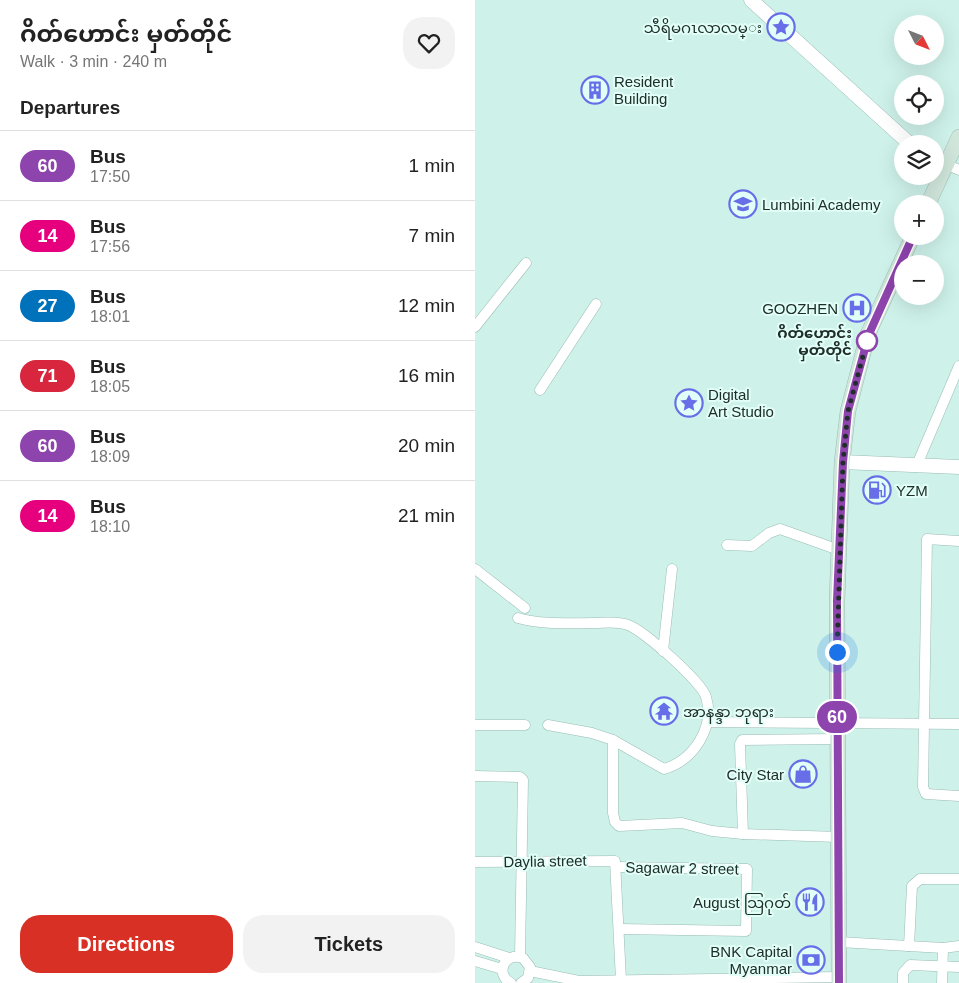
<!DOCTYPE html>
<html lang="en">
<head>
<meta charset="utf-8">
<style>
  :root { --surface:#fff; --page:#f2f2f2; --text:#222; --muted:#767676; --line:#e0e0e0; --accent:#d93025 }
  body { margin:0; font-family:Helvetica,"Noto Sans Myanmar",sans-serif; background:var(--page); color:var(--text); height:100vh; display:flex; flex-direction:column; font-size:19px; white-space:nowrap }
  * { box-sizing:border-box; margin:0 }
  p { font-size:16px; color:var(--muted) }
  .icon { flex:none; width:28px; height:28px; fill:none; stroke:currentColor; stroke-width:2; stroke-linecap:round; stroke-linejoin:round }
  .map { position:relative; flex:1; overflow:hidden }
  .sheet { display:flex; flex-direction:column; background:var(--surface); width:475px }
  .sheet>* { flex:none }
  .badge { padding:0 10px; border-radius:16px; font-size:18px; line-height:32px }
  .needle { width:32px; rotate:132deg }
  .fabs { position:absolute; left:419px; top:15px; display:grid; gap:10px }
  .fabs a { display:grid; place-items:center; width:50px; height:50px; border-radius:50%; background:var(--surface); box-shadow:0 5px 20px #0002; font-size:25px }
  .you { position:absolute; width:25px; height:25px; margin:-12px; border:4px solid #fff; border-radius:50%; background:#1a73e8; box-shadow:0 0 0 8px #1a73e833 }
  .map>.badge { position:absolute; translate:-50% -50%; box-shadow:0 0 0 2px #fff }
  h2 { padding:0 20px; font-size:19px; line-height:45px }
  .round { display:grid; place-items:center; flex:none; width:52px; height:52px; border-radius:20px; background:var(--page) }
  .head { display:flex; align-items:center; justify-content:space-between; height:85px; padding:0 20px }
  h1 { font-size:24px; font-weight:700; line-height:38px }
  .cta { display:flex; gap:10px; margin-top:auto; padding:10px 20px }
  .cta a { flex:1; height:58px; border-radius:20px; background:var(--accent); color:#fff; font-size:20px; font-weight:700; line-height:58px; text-align:center }
  .cta a+a { background:var(--page); color:var(--text) }
  ul { padding:0; list-style:none }
  li { display:flex; align-items:center; gap:15px; height:70px; padding:0 20px; border-top:1px solid var(--line) }
  li div { flex:1 }
  li b { display:block; font-size:19px }
  li em { font-style:normal }
  li .badge { min-width:55px; font-weight:700; text-align:center }
  main { display:flex; flex:1; min-height:0 }
  .map>svg:first-child { display:block }
  .lines { fill:none; stroke-linecap:round; stroke-linejoin:round }
  .minor-casing { stroke:#99bcb4; stroke-width:11 }
  .tertiary-casing { stroke:#99bcb4; stroke-width:15 }
  .secondary-casing { stroke:#99bcb4; stroke-width:16 }
  .minor { stroke:#fff; stroke-width:10 }
  .tertiary { stroke:#fff; stroke-width:14 }
  .secondary { stroke:#d0e6db; stroke-width:15 }
  .line-casing { stroke:#fff; stroke-width:11 }
  .line { stroke:#8e44ad; stroke-width:8 }
  .walk { stroke:#202e2b; stroke-width:5; stroke-dasharray:0 9 }
  .stop-dot { fill:#fff; stroke:#8e44ad; stroke-width:2.5 }
  .labels { text-anchor:middle; dominant-baseline:central; stroke-width:4; stroke-linejoin:round; paint-order:stroke }
  .poi-label { font-size:15px; fill:#202e2b; stroke:#e1fef7; text-anchor:end }
  .stop-label { font-size:15px; font-weight:bold; fill:#202e2b; stroke:#e1fef7; text-anchor:end }
  .street-label { font-size:15px; fill:#202e2b; stroke:#e1fef7 }
</style>
</head>
<body>
<main>
<section class="sheet">
<div class="head"><div><h1>ဂိတ်ဟောင်း မှတ်တိုင်</h1><p>Walk · 3 min · 240 m</p></div><a class="round"><svg class="icon" aria-label="heart" viewBox="0 0 24 24"><path d="M12 20l-8-8c-3-5 5-10 8-4 3-6 11-1 8 4z"/></svg></a></div>
<h2>Departures</h2>
<ul>
<li><span class="badge" style="background:#8e44ad;color:#fff">60</span><div><b>Bus</b><p>17:50</p></div><em>1 min</em></li>
<li><span class="badge" style="background:#e6007e;color:#fff">14</span><div><b>Bus</b><p>17:56</p></div><em>7 min</em></li>
<li><span class="badge" style="background:#0072bc;color:#fff">27</span><div><b>Bus</b><p>18:01</p></div><em>12 min</em></li>
<li><span class="badge" style="background:#d7263d;color:#fff">71</span><div><b>Bus</b><p>18:05</p></div><em>16 min</em></li>
<li><span class="badge" style="background:#8e44ad;color:#fff">60</span><div><b>Bus</b><p>18:09</p></div><em>20 min</em></li>
<li><span class="badge" style="background:#e6007e;color:#fff">14</span><div><b>Bus</b><p>18:10</p></div><em>21 min</em></li>
</ul>
<div class="cta"><a>Directions</a><a>Tickets</a></div>
</section>
<div class="map">
<svg width="484" height="983" viewBox="0 0 484 983">
  <rect width="100%" height="100%" fill="#cef2ea"/>
  <g class="lines">
    <g class="minor-casing">
      <g id="minor">
        <path d="M472 165 484 170"/>
        <path d="M0 327 51 263"/>
        <path d="M65 390 121 304"/>
        <path d="M441 467 484 366"/>
        <path d="M484 541 452 539 448 787 451 794 484 796"/>
        <path d="M252 545 277 546 294 533 305 529 364 550"/>
        <path d="M0 569 50 608"/>
        <path d="M43 618C68 625 93 623 119 623 130 623 142 621 153 625 168 630 227 682 231 697 240 727 219 760 189 769L138 740 117 733 73 725"/>
        <path d="M188 651 197 569"/>
        <path d="M233 722 484 724"/>
        <path d="M0 725H50"/>
        <path d="M138 740V813L140 822 144 826 207 823 237 831 268 834 364 837"/>
        <path d="M0 776 45 777 48 780 45 956"/>
        <path d="M268 834 265 744 267 740 362 739"/>
        <path d="M0 862 140 861 146 980"/>
        <path d="M141 867 272 869 271 931 144 929"/>
        <path d="M364 942 468 948 484 946"/>
        <path d="M434 946 437 886 445 879H484"/>
        <path d="M0 947 34 958"/>
        <path d="M0 961 27 969"/>
        <path d="M55 971 104 981 364 977"/>
        <path d="M36 983C19 974 30 951 48 958L55 967 53 978 46 983"/>
        <path d="M428 983V973L435 965 484 967"/>
        <path d="M467 983 468 948"/>
      </g>
    </g>
    <g class="tertiary-casing">
      <g id="tertiary">
        <path d="M276 0 435 144"/>
        <path d="M367 462 484 467"/>
      </g>
    </g>
    <g class="secondary-casing">
      <g id="secondary">
        <path d="M453 204 484 137"/>
        <path d="M364 983 362 601 367 462 373 411 393 334 438 236"/>
      </g>
    </g>
    <use href="#minor" class="minor"/>
    <use href="#tertiary" class="tertiary"/>
    <use href="#secondary" class="secondary"/>
  </g>
  <g class="lines">
    <g class="line-casing">
      <path id="line" d="M364 983 362 601 368 462 373 411 394 334 438 236"/>
    </g>
    <use href="#line" class="line"/>
    <path class="walk" d="M362 652 368 462 373 411 394 334 392 341"/>
  </g>
  <defs>
    <g id="sight-ring" transform="scale(1.4375)"><circle r="9.5" fill="#e1fef7" stroke="#676ee7" stroke-width="1.5"/><path d="M0-6L1.8-2.2L6-1.7L2.9 1.2L3.7 5.4L0 3.3L-3.7 5.4L-2.9 1.2L-6-1.7L-1.8-2.2Z" fill="#676ee7"/></g>
    <g id="building-ring" transform="scale(1.4375)"><circle r="9.5" fill="#e1fef7" stroke="#676ee7" stroke-width="1.5"/><path d="M-4-6H4V6H1V3H-1V6H-4ZM-2.5-4.3h1.7v1.8h-1.7ZM.8-4.3h1.7v1.8H.8ZM-2.5-1h1.7V.8h-1.7ZM.8-1h1.7V.8H.8Z" fill="#676ee7"/></g>
    <g id="school-ring" transform="scale(1.4375)"><circle r="9.5" fill="#e1fef7" stroke="#676ee7" stroke-width="1.5"/><path d="M0-5L7-2L0 1L-7-2ZM-4 1L0 2.5L4 1V4Q0 6-4 4Z" fill="#676ee7"/></g>
    <g id="hospital-ring" transform="scale(1.4375)"><circle r="9.5" fill="#e1fef7" stroke="#676ee7" stroke-width="1.5"/><path d="M-5-5h3v3.5h4V-5h3V5h-3V1.5h-4V5h-3Z" fill="#676ee7"/></g>
    <g id="fuel-ring" transform="scale(1.4375)"><circle r="9.5" fill="#e1fef7" stroke="#676ee7" stroke-width="1.5"/><path d="M-5.5-6h7V0h2V4h1.3V-2.5L3-4.5l.8-.8L6-3V5H2.5V1h-1V6h-7ZM-4.2-4.7v3.2H.2V-4.7Z" fill="#676ee7"/></g>
    <g id="temple-ring" transform="scale(1.4375)"><circle r="9.5" fill="#e1fef7" stroke="#676ee7" stroke-width="1.5"/><path d="M0-6L5-2H3V0L6.5 2.5H4V6H1.5V3h-3V6H-4V2.5H-6.5L-3 0V-2H-5Z" fill="#676ee7"/></g>
    <g id="shop-ring" transform="scale(1.4375)"><circle r="9.5" fill="#e1fef7" stroke="#676ee7" stroke-width="1.5"/><path d="M-5-2.5h2.3a2.7 3.5 0 0 1 5.4 0H5L5.5 6h-11ZM-1.5-2.5h3a1.5 2.3 0 0 0-3 0Z" fill="#676ee7"/></g>
    <g id="restaurant-ring" transform="scale(1.4375)"><circle r="9.5" fill="#e1fef7" stroke="#676ee7" stroke-width="1.5"/><path d="M-5-6h1v4h1v-4h1v4h1v-4h1v5L-1.5 .5V6h-2V.5L-5-1ZM5-6V6H3V1.5H1.5Q1.5-4 5-6Z" fill="#676ee7"/></g>
    <g id="bank-ring" transform="scale(1.4375)"><circle r="9.5" fill="#e1fef7" stroke="#676ee7" stroke-width="1.5"/><path d="M-6-4H6V4H-6ZM0-2.3a2.3 2.3 0 1 0 0 4.6a2.3 2.3 0 1 0 0-4.6Z" fill="#676ee7"/></g>
  </defs>
  <g fill-rule="evenodd">
    <use href="#sight-ring" x="306" y="27"/>
    <use href="#building-ring" x="120" y="90"/>
    <use href="#school-ring" x="268" y="204"/>
    <use href="#hospital-ring" x="382" y="308"/>
    <use href="#sight-ring" x="214" y="403"/>
    <use href="#fuel-ring" x="402" y="490"/>
    <use href="#temple-ring" x="189" y="711"/>
    <use href="#shop-ring" x="328" y="774"/>
    <use href="#restaurant-ring" x="335" y="902"/>
    <use href="#bank-ring" x="336" y="960"/>
  </g>
  <circle class="stop-dot" cx="392" cy="341" r="10"/>
  <g class="labels">
    <g class="poi-label">
      <text x="287" y="27">သီရိမဂၤလာလမ္‌း</text>
      <text x="139" y="81" text-anchor="start">Resident<tspan x="139" dy="17">Building</tspan></text>
      <text x="287" y="204" text-anchor="start">Lumbini Academy</text>
      <text x="363" y="308">GOOZHEN</text>
      <text x="233" y="394" text-anchor="start">Digital<tspan x="233" dy="17">Art Studio</tspan></text>
      <text x="421" y="490" text-anchor="start">YZM</text>
      <text x="208" y="711" text-anchor="start">အာနန္ဒာ ဘုရား</text>
      <text x="309" y="774">City Star</text>
      <text x="316" y="902">August သြဂုတ်</text>
      <text x="317" y="951">BNK Capital<tspan x="317" dy="17">Myanmar</tspan></text>
    </g>
    <g class="stop-label">
      <text x="377" y="332">ဂိတ်ဟောင်း<tspan x="377" dy="17">မှတ်တိုင်</tspan></text>
    </g>
    <g class="street-label">
      <text transform="translate(70 861) rotate(-1)">Daylia street</text>
      <text transform="translate(207 868) rotate(1)">Sagawar 2 street</text>
    </g>
  </g>
</svg>
<div class="fabs">
<a><svg class="needle" viewBox="-14 -14 28 28"><path d="M0-13l5 13h-10z" fill="#e53935"/><path d="M0 13l5-13h-10z" fill="#767676"/></svg></a>
<a><svg class="icon" aria-label="locate" viewBox="0 0 24 24"><circle cx="12" cy="12" r="6"/><path d="M12 2v4M12 18v4M2 12h4M18 12h4"/></svg></a>
<a><svg class="icon" aria-label="layers" viewBox="0 0 24 24"><path d="M12 4l9 5-9 5-9-5zM3 14l9 5 9-5"/></svg></a>
<a>+</a>
<a>−</a>
</div>
<div class="you" style="left:362px;top:652px"></div>
<b class="badge" style="left:362px;top:717px;background:#8e44ad;color:#fff">60</b>
</div>
</main>
</body>
</html>
